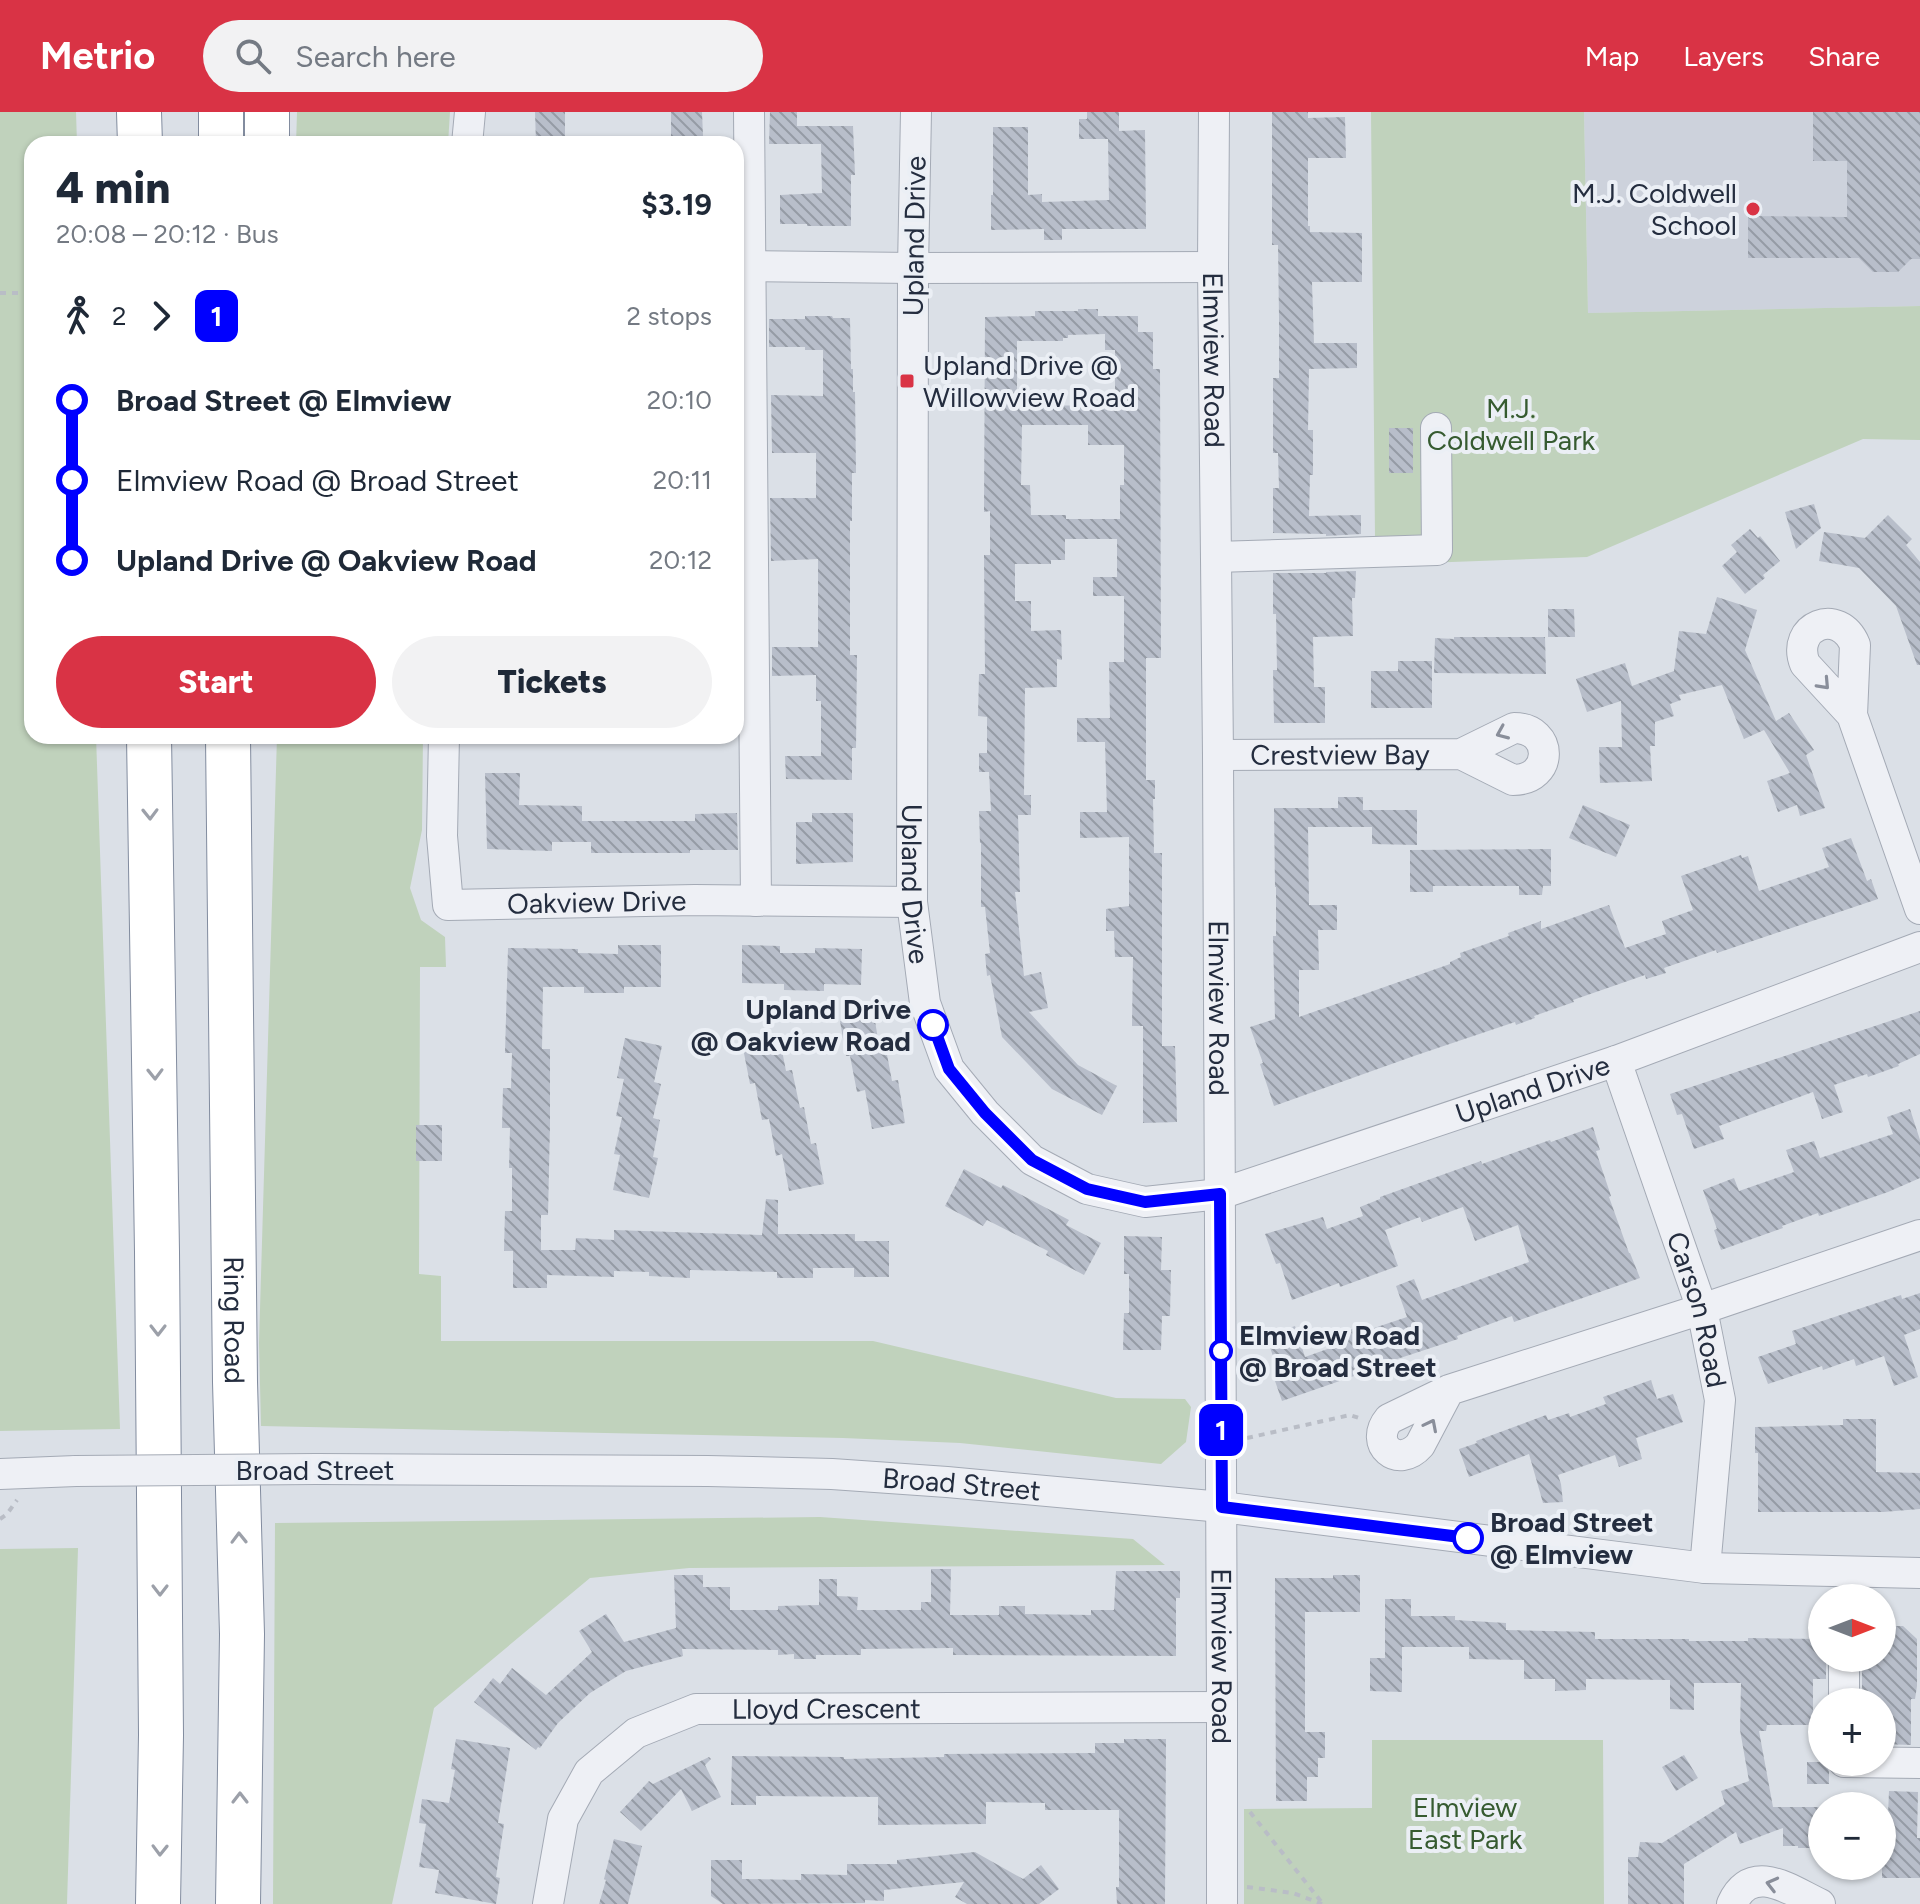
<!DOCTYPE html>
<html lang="en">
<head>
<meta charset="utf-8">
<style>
  :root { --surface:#fff; --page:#f2f2f3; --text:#1f2937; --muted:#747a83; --accent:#d93345 }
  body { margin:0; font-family:Figtree,sans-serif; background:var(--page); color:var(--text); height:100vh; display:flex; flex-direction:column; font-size:30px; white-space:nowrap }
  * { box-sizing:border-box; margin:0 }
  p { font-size:26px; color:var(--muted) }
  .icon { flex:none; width:44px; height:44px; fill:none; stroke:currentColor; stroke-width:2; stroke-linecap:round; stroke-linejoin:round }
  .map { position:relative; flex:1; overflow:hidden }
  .panel { position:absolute; left:24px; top:24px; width:720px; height:608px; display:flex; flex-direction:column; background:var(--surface); border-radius:24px; box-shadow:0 2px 6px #0004 }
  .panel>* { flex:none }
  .badge { padding:0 16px; border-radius:12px; font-size:28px; line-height:52px }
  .needle { width:52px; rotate:90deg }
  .tools { position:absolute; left:1808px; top:1472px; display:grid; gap:16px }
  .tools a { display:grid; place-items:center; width:88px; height:88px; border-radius:50%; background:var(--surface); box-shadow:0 2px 6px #0004; font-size:40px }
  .map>.badge { position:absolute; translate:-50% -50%; box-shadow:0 0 0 4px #fff }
  .legs { display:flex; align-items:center; gap:12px; height:88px; padding:0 32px; font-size:26px }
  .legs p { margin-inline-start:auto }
  .summary { display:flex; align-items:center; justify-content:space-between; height:136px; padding:0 32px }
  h1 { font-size:44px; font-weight:800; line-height:60px }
  .action { display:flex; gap:16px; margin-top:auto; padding:16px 32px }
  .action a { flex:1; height:92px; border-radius:48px; background:var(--accent); color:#fff; font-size:32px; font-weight:800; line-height:92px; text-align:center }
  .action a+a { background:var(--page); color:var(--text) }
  ul { padding:0 32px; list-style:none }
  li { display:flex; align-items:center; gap:28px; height:80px; font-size:30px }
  li i { display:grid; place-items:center; width:12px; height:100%; margin:0 10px; background:currentColor }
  li i::after { content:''; width:20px; height:20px; margin:-10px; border:6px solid; border-radius:50%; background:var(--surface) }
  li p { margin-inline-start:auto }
  li:first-child i { background:linear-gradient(#0000 50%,currentColor 0) }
  li:last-child i { background:linear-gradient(currentColor 50%,#0000 0) }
  header { display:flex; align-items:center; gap:48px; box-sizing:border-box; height:112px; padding:0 40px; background:var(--accent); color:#fff }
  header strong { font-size:38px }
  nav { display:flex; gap:44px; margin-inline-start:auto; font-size:28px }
  .search { width:560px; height:72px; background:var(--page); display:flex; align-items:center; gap:20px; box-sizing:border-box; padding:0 28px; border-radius:44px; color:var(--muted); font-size:30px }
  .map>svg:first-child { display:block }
  .built { fill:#cdd2dc }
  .green { fill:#c0d2bc }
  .building { fill:url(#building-back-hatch); fill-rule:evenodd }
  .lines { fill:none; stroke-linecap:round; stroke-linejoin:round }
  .minor-casing { stroke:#a4aab5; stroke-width:32 }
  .highway-casing { stroke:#828c9f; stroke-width:46 }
  .path { stroke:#b9bdc6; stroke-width:4; stroke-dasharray:6 6; stroke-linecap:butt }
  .minor { stroke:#eef0f5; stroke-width:30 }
  .highway { stroke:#fff; stroke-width:44 }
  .minor-bridge-casing { stroke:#a4aab5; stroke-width:32; stroke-linecap:butt }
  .minor-bridge { stroke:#eef0f5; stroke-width:30 }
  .oneway { stroke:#898e9a }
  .oneway2 { stroke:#9ca0a9 }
  .line-1-casing { stroke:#fff; stroke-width:18 }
  .line-1 { stroke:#00f; stroke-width:12 }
  .poi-dot { fill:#d93345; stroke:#ebeff5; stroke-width:3 }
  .stop-1-dot { fill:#fff; stroke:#00f; stroke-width:4 }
  .labels { text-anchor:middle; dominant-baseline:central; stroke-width:8; stroke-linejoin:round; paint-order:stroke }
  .poi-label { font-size:28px; fill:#242d3f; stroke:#ebeff5; text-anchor:end }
  .street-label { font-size:28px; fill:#242d3f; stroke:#ebeff5 }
  .park-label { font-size:28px; fill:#365b30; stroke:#ebeff5 }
  .stop-label { font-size:28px; font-weight:bold; fill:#242d3f; stroke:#ebeff5; text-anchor:start }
</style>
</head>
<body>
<header>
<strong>Metrio</strong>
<div class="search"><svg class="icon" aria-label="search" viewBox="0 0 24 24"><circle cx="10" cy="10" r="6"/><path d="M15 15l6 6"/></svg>Search here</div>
<nav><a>Map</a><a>Layers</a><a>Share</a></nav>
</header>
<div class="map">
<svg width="1920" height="1792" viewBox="0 0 1920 1792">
  <defs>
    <pattern id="building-back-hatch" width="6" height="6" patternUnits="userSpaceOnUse" patternTransform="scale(2)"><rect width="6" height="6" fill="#b8beca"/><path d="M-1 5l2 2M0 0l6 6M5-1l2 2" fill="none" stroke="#959ba5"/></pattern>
  </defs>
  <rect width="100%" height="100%" fill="#dbe0e7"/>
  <path class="built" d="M1584 0H1920V194L1588 201Z"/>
  <g class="green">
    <path d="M0 0H76L77 32H32V624H96L120 1317 0 1319Z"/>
    <path d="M297 0H450L448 32H296Z"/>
    <path d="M1371 0H1584L1588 201 1920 194V328L1863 327 1587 445 1371 453 1375 426Z"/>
    <path d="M277 624H423L422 718 410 776 421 808 445 825 446 855H420L419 1162 441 1164V1229H873L1116 1286 1185 1287 1191 1295 1186 1330 1161 1352 960 1331 843 1326 261 1314 259 1231Z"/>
    <path d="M820 1405 1133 1427 1165 1453 689 1456 590 1466 434 1596 392 1792H273L275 1411Z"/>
    <path d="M78 1436 67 1792H0V1437Z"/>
    <path d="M1372 1628H1603L1604 1792H1244V1697L1372 1696Z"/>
  </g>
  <g class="building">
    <path d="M535 0H565V32H536Z"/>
    <path d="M671 0H702L703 24 671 25Z"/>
    <path d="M770 0H797V14H853L855 63H851V114H807V112H780V83L822 81 821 32H769Z"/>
    <path d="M1087 0H1119V19L1145 18 1146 117H1062V128H1044V117L991 118V83H993V15H1028V83L1042 82V90L1109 88 1108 27H1079V7H1087Z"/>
    <path d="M1272 0H1308V6L1345 5 1346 46H1308V114H1310V120L1362 121V170H1312L1314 231H1357V256L1309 257 1308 318H1313V363H1310L1309 404 1361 403V422L1326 424V422L1273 421V376H1279L1278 341H1273V266H1279V205L1278 133H1272Z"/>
    <path d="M1813 0H1920V147H1911L1898 160H1873L1859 146H1748V104L1847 105V49H1813Z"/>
    <path d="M1078 197H1098V204H1138V220H1153V257H1160L1161 546H1146V668H1155V687H1153L1154 741H1162V934H1175L1177 1010 1143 1011V914H1132L1133 845H1115L1114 819H1106V797L1129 794V725L1080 726V700H1107L1105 630H1077V606H1110L1109 550H1124V484H1093V465H1117V427H1065V448H1051V452H1015V489H1031V519L1061 518 1062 548 1057 547V575L1025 576 1024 683H1031V703H1018L1020 780H1015L1024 864 1041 860 1048 896 1029 900 1078 953 1117 974 1102 1003 1052 977 1002 925 990 863 987 864 985 842 990 841 985 795H981V731H980L979 699H991L989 660H979V641H987V605L978 604 979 562H985L984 443H990V399L984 400 985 205 1035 204V199H1078ZM1105 222V238H1115V294L1017 293V229H1063V226H1068V223ZM1022 313H1088V333H1124V373H1120V407H1066V403H1031L1030 373H1021Z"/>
    <path d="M805 204H832L833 206H850L851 257H853V280H855L856 361H852V409H850V543H857L856 636H852V668L786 667 785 644H821V589H816V563L772 564V535H818V447L771 449 770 386H816V341H772L771 283 823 284V238H805V235H769V207H805Z"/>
    <rect x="1389" y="316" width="24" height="45"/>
    <path d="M1814 392 1821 416 1796 437 1785 400Z"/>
    <path d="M1888 403 1912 427 1906 433 1920 450V553H1917L1896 494 1859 456 1819 449 1824 420 1865 426Z"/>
    <path d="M1750 417 1758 426 1760 424 1780 449 1763 463 1765 466 1745 482 1722 454 1737 440 1731 433Z"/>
    <path d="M1356 459 1355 486H1352L1353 524 1313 525 1314 575H1325V611H1274L1273 558H1277L1276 502H1273V461H1326V460Z"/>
    <path d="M1717 485 1757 498 1745 538 1776 609 1789 601 1814 638 1806 643 1825 696 1800 704 1797 693 1778 700 1767 669 1790 661 1764 618 1744 627 1722 573 1679 583 1681 588 1670 592 1674 604 1655 610V634H1650L1652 669 1600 671 1599 635H1622L1621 589 1587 600 1576 567 1625 551 1632 574 1674 559 1679 519 1706 522Z"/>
    <path d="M1548 497H1574L1575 525H1548Z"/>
    <path d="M1454 525H1545L1546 562 1434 561 1435 526 1454 527Z"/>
    <path d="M1398 549H1432V596H1371V559H1398Z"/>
    <path d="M485 661H520L519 693 582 694V709H695V702L737 701 738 738H690V741H591V730H552V739L487 737Z"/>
    <path d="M1338 685H1363V698H1417V733L1372 732V715H1308L1309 793H1337V818H1318L1319 858H1299V905L1450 852V850L1461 845 1460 841 1509 824 1508 821 1541 809V817L1609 793 1625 836 1666 822 1662 809 1693 798 1681 764 1741 743 1742 746 1748 744 1759 779 1829 755 1822 736 1851 726 1867 769 1871 767 1878 787 1717 841 1716 838 1664 856 1666 861 1646 867 1645 863 1573 888 1574 890 1534 904 1535 906 1516 913 1515 910 1414 944 1274 994 1260 952 1263 951 1250 915 1275 907 1273 824H1276V775H1275L1274 696H1338Z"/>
    <path d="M1583 693 1630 713 1616 745 1569 726Z"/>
    <path d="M812 701H853V750L796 752V710H812Z"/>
    <path d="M1551 737V774H1543L1542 783H1519V774H1433V780H1410V738Z"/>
    <path d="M618 833H661V875H624V881H584V875H543L542 937H550V1013L548 1103H541V1138H575L576 1126 614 1128V1118L762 1123 766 1087 778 1088V1122H855V1129H889V1165H854V1156H813V1166H777V1160L690 1158V1166L649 1164V1160L614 1159V1165L547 1163V1176H513V1139H504L505 1099H512V1056H509L510 1016H502L503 976H511L512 941H505L508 836 578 837V841L618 842Z"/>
    <path d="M742 833 780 834V841H815V836L862 837 861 873 824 872V879L784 878V872L742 871Z"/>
    <path d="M1920 899V942L1898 952 1899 954 1868 965 1867 962 1834 973 1843 1000 1822 1007 1813 980 1719 1014 1724 1027 1694 1037 1682 1002 1677 1003 1670 982Z"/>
    <path d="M874 903 879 933 885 932 892 969 898 968 905 1011 872 1017 865 978 857 980 850 944H846L840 909Z"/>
    <path d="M779 923 786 959 792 958 800 996 804 995 811 1032 816 1031 824 1072 789 1079 782 1042 776 1044 769 1007 762 1008 755 971 750 972 742 931Z"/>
    <path d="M625 926 662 934 654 970 661 972 653 1006 660 1008 653 1045 658 1046 649 1086 613 1078 620 1043 614 1042 622 1005 616 1004 624 967 617 966Z"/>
    <path d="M1910 997 1920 1028V1066L1888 1080 1819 1104 1818 1101 1782 1114 1783 1116 1721 1138 1714 1118 1717 1117 1703 1078 1734 1066 1739 1079 1794 1060 1786 1038 1814 1029 1820 1046 1893 1022 1887 1005Z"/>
    <rect x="416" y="1013" width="26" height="36"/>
    <path d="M1593 1015 1600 1038 1596 1039 1611 1084 1609 1085 1629 1141H1630L1640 1166 1514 1210 1512 1204 1457 1224 1458 1227 1382 1252 1383 1254 1282 1289 1275 1269 1281 1267 1266 1224 1295 1214 1305 1245 1347 1230 1343 1220 1369 1211 1371 1217 1407 1205 1396 1174 1414 1167 1422 1188 1529 1150 1518 1113 1475 1129 1463 1095 1422 1110 1420 1105 1385 1118 1398 1154 1340 1175 1339 1171 1292 1188 1280 1151 1276 1152 1265 1122 1323 1105 1327 1117 1363 1104 1360 1095 1380 1087V1085L1481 1049 1482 1052 1550 1028 1551 1030Z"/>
    <path d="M964 1057 1001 1076 1003 1073 1069 1108 1066 1113 1101 1131 1084 1163 1046 1143 1048 1139 987 1108 983 1114 945 1094Z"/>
    <path d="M1124 1124 1162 1125 1161 1158H1171L1170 1204H1162L1161 1238H1123L1124 1201H1129V1162H1124Z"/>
    <path d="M1920 1181V1217L1904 1223 1918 1265 1894 1274 1884 1244 1856 1254 1854 1247 1823 1258 1822 1254 1768 1272 1758 1245 1796 1232 1792 1219 1901 1183 1902 1187Z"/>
    <path d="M1651 1268 1657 1287 1673 1282 1683 1310 1636 1326 1642 1347 1619 1355 1615 1343 1558 1363 1561 1372 1563 1390 1543 1391 1529 1342 1469 1365 1459 1337 1477 1331 1476 1329 1546 1303 1548 1308 1569 1301 1570 1305 1606 1292 1603 1285Z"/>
    <path d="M1843 1307H1876V1360L1920 1361V1397L1883 1400H1758V1341H1755V1315L1843 1313Z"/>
    <path d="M931 1457H951L950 1503H999V1494H1025V1502L1091 1503V1498H1114L1116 1459H1180V1486H1176V1544L953 1543V1536L861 1537V1543H816V1547H794V1542L778 1543V1538L682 1537 683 1544 626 1559 590 1581 558 1611 540 1636 538 1635 536 1638 474 1590 493 1566 500 1572 512 1556 546 1583 592 1540 579 1519 606 1502 624 1530 676 1516 674 1463H703V1475H730V1498H778V1494L819 1493V1467H837V1484L858 1485 857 1498H921V1490H931Z"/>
    <path d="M1333 1463H1360V1500H1305V1620H1325V1646H1318V1665H1307V1689H1276L1275 1466H1333Z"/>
    <path d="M1385 1487H1411V1504H1455V1508L1506 1511V1518L1595 1520V1527H1689V1529H1748V1526L1822 1527V1546H1826V1567H1813V1613H1767L1766 1619H1759L1773 1695H1819V1736H1798V1734H1783V1716L1740 1732 1736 1720 1684 1752V1792H1628V1745H1638L1640 1730 1662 1731 1725 1692 1721 1679 1749 1669 1740 1618 1741 1571H1694V1598L1670 1597V1568L1586 1567V1578L1555 1579V1567H1524V1548L1469 1547V1535H1402V1580L1370 1579V1546H1385Z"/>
    <path d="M1882 1514H1903L1917 1527V1574L1915 1587H1911V1633L1882 1632V1590H1862V1546H1882Z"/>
    <path d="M456 1627 510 1636 498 1711 504 1712 496 1765 500 1766 496 1792 435 1781 439 1758 419 1755 426 1712 419 1711 422 1687 449 1691 455 1658 451 1657Z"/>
    <path d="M1124 1627H1166L1165 1792H1117L1116 1775H1119V1698H1045V1691L986 1690V1712L878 1713V1685L756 1684V1693H731L732 1644 844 1645V1647L944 1645V1642L1095 1641V1631H1124Z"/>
    <path d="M1684 1643 1698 1666 1676 1679 1662 1655Z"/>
    <path d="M709 1645 711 1647 705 1653 721 1685 692 1699 681 1677 641 1719 620 1700 649 1669 653 1672Z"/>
    <path d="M1807 1650H1826L1829 1660V1672H1807Z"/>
    <path d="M1889 1679 1918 1680 1917 1726H1920V1766H1882V1726H1887Z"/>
    <path d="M614 1727 642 1734 628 1792H599L606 1768 604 1767Z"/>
    <path d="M975 1740 1023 1767 1041 1753 1059 1777 1039 1792H967L955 1785 964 1770 884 1778V1789L865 1788V1791L723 1792 711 1784V1748H742V1767L801 1768V1762L847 1763V1752H897V1748Z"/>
  </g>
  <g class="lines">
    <g class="minor-casing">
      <g id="minor">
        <path d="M749 0 756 789"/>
        <path id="s1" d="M916 0 913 156 912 790 925 891 949 957 985 1001 1032 1048 1087 1077 1145 1090 1220 1082 1616 949 1920 835"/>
        <path id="s2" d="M1214 0 1213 155 1218 643 1222 1595V1792"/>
        <path d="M467 32 470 0"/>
        <path d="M736 154 913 156 1213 155"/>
        <path d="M1216 445 1437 438 1436 316"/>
        <path d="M1852 603 1805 552C1790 514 1839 494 1855 533L1852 603 1920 797"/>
        <path id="s3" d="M444 624 442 724 448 793 695 788 912 790"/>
        <path id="s4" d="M1218 643 1461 642 1514 616C1554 616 1554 668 1513 668L1461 642"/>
        <path id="s5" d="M1616 949 1702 1197 1720 1288 1705 1456"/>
        <path d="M1449 1278 1420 1333C1398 1358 1368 1332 1389 1307L1449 1278 1702 1197 1920 1123"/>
        <path id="s6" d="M316 1357 708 1359 832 1362 947 1370 1222 1395 1705 1456 1920 1461"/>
        <path d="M0 1362 76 1359"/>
        <path d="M1844 1590V1546"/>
        <path d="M1844 1650 1920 1651"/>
        <path id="s7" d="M548 1792 563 1707 589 1660 636 1621 696 1597 1222 1595"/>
        <path d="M1732 1792C1752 1749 1790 1778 1820 1792"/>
      </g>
    </g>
    <g class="highway-casing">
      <g id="highway">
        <path d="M139 0 140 32"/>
        <path d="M221 0V32"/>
        <path d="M267 32V0"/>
        <path d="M149 624 157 1140 161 1623 158 1792"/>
        <path id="s8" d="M228 624 235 1270 242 1522 238 1792"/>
      </g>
    </g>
    <g class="path">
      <path d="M0 181H32"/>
      <path d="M1247 1326 1350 1303 1359 1306"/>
      <path d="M0 1407 7 1402 17 1388"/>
      <path d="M1250 1700 1323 1792"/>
      <path d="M1247 1775 1293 1781 1322 1792"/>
    </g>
    <use href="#minor" class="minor"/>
    <use href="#highway" class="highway"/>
    <g class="minor-bridge-casing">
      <path id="minor-bridge" d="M76 1359 316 1357"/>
    </g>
    <use href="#minor-bridge" class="minor-bridge"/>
  </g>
  <defs><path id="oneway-chevron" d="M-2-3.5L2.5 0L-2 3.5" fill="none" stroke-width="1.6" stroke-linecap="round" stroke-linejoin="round" transform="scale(2)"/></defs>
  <g class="oneway">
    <use href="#oneway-chevron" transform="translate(1824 572) rotate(47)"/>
    <use href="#oneway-chevron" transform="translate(1502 621) rotate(157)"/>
    <use href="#oneway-chevron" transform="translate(1431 1313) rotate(-63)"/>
    <use href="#oneway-chevron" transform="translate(1772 1772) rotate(-166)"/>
  </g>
  <g class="oneway2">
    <use href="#oneway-chevron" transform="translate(150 702) rotate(89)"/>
    <use href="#oneway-chevron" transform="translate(155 962) rotate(89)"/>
    <use href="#oneway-chevron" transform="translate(158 1218) rotate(90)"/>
    <use href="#oneway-chevron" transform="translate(239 1426) rotate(-91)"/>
    <use href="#oneway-chevron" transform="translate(160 1478) rotate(90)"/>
    <use href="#oneway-chevron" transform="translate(240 1686) rotate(-90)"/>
    <use href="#oneway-chevron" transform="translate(160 1738) rotate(91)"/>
  </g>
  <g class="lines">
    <g class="line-1-casing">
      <path id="line-1" d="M933 913 949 957 985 1001 1032 1048 1087 1077 1145 1090 1220 1082 1222 1395 1468 1426"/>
    </g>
    <use href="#line-1" class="line-1"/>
  </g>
  <g class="poi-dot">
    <circle cx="1753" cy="97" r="8"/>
    <rect x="899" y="261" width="16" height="16" rx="4"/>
  </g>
  <g class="stop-1-dot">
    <circle cx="933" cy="913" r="14"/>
    <circle cx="1221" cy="1239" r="10"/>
    <circle cx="1468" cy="1426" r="14"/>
  </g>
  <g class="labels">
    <g class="poi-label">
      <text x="1737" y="81">M.J. Coldwell<tspan x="1737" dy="32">School</tspan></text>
      <text x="923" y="253" text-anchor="start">Upland Drive @<tspan x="923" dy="32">Willowview Road</tspan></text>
    </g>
    <g class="street-label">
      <text transform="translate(914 124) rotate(-89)">Upland Drive</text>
      <text stroke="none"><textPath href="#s2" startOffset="248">Elmview Road</textPath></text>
      <text stroke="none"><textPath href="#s4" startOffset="122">Crestview Bay</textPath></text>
      <text stroke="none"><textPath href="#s1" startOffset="772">Upland Drive</textPath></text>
      <text stroke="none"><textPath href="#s3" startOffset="318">Oakview Drive</textPath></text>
      <text stroke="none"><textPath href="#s2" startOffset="896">Elmview Road</textPath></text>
      <text stroke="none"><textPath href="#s1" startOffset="1612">Upland Drive</textPath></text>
      <text stroke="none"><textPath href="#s5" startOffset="262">Carson Road</textPath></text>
      <text stroke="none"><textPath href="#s8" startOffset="584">Ring Road</textPath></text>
      <text x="315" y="1358">Broad Street</text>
      <text stroke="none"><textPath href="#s6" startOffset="646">Broad Street</textPath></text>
      <text stroke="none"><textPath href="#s2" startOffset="1544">Elmview Road</textPath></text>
      <text stroke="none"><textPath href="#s7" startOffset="396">Lloyd Crescent</textPath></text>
    </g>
    <g class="park-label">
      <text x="1511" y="296">M.J.<tspan x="1511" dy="32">Coldwell Park</tspan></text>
      <text x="1465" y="1695">Elmview<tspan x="1465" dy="32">East Park</tspan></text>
    </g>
    <g class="stop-label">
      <text x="911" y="897" text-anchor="end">Upland Drive<tspan x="911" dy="32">@ Oakview Road</tspan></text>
      <text x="1239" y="1223">Elmview Road<tspan x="1239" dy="32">@ Broad Street</tspan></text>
      <text x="1490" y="1410">Broad Street<tspan x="1490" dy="32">@ Elmview</tspan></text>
    </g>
  </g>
</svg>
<div class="tools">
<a><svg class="needle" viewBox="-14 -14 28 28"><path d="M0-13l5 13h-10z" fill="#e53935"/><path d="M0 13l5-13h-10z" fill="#747a83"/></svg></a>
<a>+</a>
<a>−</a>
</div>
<b class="badge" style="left:1221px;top:1318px;background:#00f;color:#fff">1</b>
<section class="panel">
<div class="summary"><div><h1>4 min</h1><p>20:08 – 20:12 · Bus</p></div><b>$3.19</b></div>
<div class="legs"><svg class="icon" aria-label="walk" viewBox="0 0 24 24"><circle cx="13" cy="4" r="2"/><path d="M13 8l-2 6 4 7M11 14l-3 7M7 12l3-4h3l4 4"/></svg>2<svg class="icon" aria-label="forward" viewBox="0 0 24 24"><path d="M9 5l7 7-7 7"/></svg><b class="badge" style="background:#00f;color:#fff">1</b><p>2 stops</p></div>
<ul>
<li><i style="color:#00f"></i><b>Broad Street @ Elmview</b><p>20:10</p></li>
<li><i style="color:#00f"></i><span>Elmview Road @ Broad Street</span><p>20:11</p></li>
<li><i style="color:#00f"></i><b>Upland Drive @ Oakview Road</b><p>20:12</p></li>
</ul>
<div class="action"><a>Start</a><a>Tickets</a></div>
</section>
</div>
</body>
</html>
